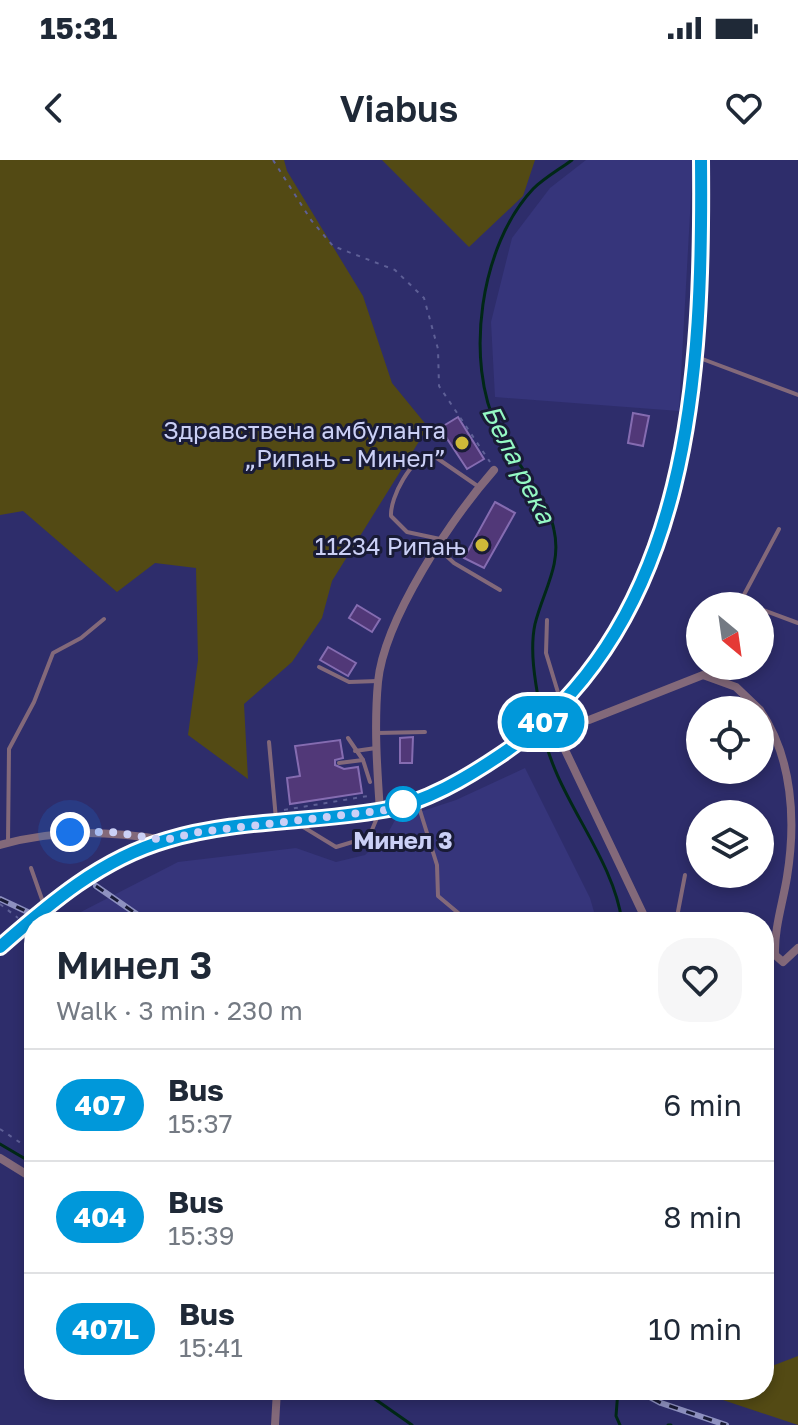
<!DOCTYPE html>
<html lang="en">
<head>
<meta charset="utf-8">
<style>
  :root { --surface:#fff; --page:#f6f6f7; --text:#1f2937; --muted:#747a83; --line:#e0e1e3 }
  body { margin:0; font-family:"Golos Text",sans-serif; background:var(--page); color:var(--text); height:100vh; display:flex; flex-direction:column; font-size:30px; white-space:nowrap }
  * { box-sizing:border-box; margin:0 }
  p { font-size:26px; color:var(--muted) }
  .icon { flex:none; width:44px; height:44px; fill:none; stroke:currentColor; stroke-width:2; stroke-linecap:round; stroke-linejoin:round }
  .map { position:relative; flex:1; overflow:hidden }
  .side { position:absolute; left:24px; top:752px; width:750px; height:488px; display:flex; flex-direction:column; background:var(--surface); border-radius:32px; box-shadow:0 4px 12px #0003 }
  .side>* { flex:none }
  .badge { padding:0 16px; border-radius:26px; font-size:28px; line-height:52px }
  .needle { width:52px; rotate:151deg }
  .buttons { position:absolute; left:686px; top:432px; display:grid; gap:16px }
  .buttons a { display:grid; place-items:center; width:88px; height:88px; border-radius:50%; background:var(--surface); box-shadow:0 4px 12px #0003; font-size:40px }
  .you { position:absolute; width:40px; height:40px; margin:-20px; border:6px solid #fff; border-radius:50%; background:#1a73e8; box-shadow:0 0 0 12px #1a73e833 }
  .map>.badge { position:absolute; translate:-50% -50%; box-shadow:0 0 0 4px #fff }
  .round { display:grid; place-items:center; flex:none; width:84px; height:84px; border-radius:32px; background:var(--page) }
  .headline { display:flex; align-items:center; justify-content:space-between; height:136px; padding:0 32px }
  h1 { font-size:38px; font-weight:600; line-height:60px }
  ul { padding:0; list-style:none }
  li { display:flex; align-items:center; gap:24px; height:112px; padding:0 32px; border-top:2px solid var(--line) }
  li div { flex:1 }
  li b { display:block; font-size:30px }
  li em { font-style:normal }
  li .badge { min-width:88px; font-weight:700; text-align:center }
  .status { display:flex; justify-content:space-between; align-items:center; height:56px; padding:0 40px; background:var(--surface); direction:ltr }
  .status svg { height:22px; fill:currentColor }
  header { display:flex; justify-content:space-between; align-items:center; height:104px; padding:0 32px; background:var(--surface); font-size:36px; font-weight:600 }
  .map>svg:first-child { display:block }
  .built { fill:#36357b }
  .green { fill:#534a14 }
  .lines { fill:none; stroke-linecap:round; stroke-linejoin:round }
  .stream { stroke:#012817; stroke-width:3 }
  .building { fill:#513878; stroke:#856cb1; stroke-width:2 }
  .path { stroke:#5e5f96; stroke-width:2; stroke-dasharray:4 6; stroke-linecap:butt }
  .service { stroke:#83697a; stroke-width:4 }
  .minor { stroke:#83697a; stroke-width:8 }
  .tertiary { stroke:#83697a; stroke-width:11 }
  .rail-casing { stroke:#8e91c0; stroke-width:6 }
  .rail { stroke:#191b36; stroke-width:3; stroke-dasharray:9; stroke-linecap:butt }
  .line-casing { stroke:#fff; stroke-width:18 }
  .line { stroke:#0098da; stroke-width:12 }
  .walk { stroke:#cbd0f6; stroke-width:8; stroke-dasharray:0 14.4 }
  .poi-dot { fill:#ceb938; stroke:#191b36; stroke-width:3 }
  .stop-dot { fill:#fff; stroke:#0098da; stroke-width:4 }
  .labels { text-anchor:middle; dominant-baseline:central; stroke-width:6; stroke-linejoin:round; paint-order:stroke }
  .poi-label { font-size:24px; fill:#cbd0f6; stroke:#191b36; text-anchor:end }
  .stop-label { font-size:24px; font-weight:bold; fill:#cbd0f6; stroke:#191b36 }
  .water-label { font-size:26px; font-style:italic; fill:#94f8c3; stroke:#191b36 }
</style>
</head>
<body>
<div class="status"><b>15:31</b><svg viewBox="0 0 49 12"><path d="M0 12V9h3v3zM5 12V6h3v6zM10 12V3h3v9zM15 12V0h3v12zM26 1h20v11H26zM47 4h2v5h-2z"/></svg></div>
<header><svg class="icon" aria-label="back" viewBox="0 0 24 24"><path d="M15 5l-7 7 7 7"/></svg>Viabus<svg class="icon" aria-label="heart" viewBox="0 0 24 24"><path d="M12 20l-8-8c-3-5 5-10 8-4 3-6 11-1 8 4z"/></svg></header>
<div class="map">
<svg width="798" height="1265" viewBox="0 0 798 1265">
  <rect width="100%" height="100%" fill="#2e2d6b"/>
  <g class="built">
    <path d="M586 0H693L679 251 495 237 491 162 512 78 550 28Z"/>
    <path d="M525 608 590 738 597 762H89L75 755 178 702 296 688 336 702 365 695 388 673 395 660 456 640Z"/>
  </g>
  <g class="green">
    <path d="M0 0H284L287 11 363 136 392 223 428 267 332 421 322 458 292 502 244 544 248 619 188 575 198 500 196 408 155 403 117 432 23 351 0 355Z"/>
    <path d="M382 0H535L523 36 469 87Z"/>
    <path d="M798 1196V1265L693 1230H764V1209Z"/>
  </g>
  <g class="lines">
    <g class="stream">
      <path d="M541 554C536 526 529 492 535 464 543 431 562 405 554 370 548 337 513 300 498 269 464 202 480 85 533 29 544 18 560 9 572 0"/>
      <path d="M542 566C553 635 613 694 622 762"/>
      <path d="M0 984 34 1004"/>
      <path d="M362 1230 412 1265"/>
      <path d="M618 1230 616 1256 620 1265"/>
      <path d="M668 1265H671"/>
    </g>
  </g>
  <g class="building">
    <path d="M633 253 649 256 643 286 628 283Z"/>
    <path d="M458 257 484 299 467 309 440 268Z"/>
    <path d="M495 342 515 353 484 408 464 398Z"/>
    <path d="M357 445 380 459 372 472 349 458Z"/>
    <path d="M328 487 356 503 348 516 320 500Z"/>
    <path d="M413 577 412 603H400V578Z"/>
    <path d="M340 580 343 598 335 600V605L344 609 358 607 362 633 290 644 287 618 300 616 295 586Z"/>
  </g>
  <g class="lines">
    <g class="path">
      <path d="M273 0 311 60 333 86 395 110 424 138 438 189 439 226 490 302"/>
      <path d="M284 650 368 636"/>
      <path d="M0 744 18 758"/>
      <path d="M0 969 34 992"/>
    </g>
    <g class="service">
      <path d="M697 197 798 235"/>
      <path d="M440 379 407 372 391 356C390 337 411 298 431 294L479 327"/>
      <path d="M438 388 454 403 500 430"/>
      <path d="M740 442 752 446"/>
      <path d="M738 446 779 369"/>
      <path d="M760 449 798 463"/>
      <path d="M547 460 546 493 560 539"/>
      <path d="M319 507 349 522 378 521"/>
      <path d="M377 573 425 572"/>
      <path d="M348 578 363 600 370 622"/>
      <path d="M269 582 276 659"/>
      <path d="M355 591 376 588"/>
      <path d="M339 603 363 600"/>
      <path d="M417 641 437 705 438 736 469 762"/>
      <path d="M300 665 336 687 369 677 379 653"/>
      <path d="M8 682 9 589 34 542 53 493 81 478 104 459"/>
      <path d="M31 708 44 745"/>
      <path d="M676 762 685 715"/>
    </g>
    <g class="minor">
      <path d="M562 545 565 590 647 762"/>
      <path d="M760 550C793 598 796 662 787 717 783 742 774 769 775 795L783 802 798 788"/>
      <path d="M562 559 589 560 703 515 736 527 760 550"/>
      <path d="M380 651C377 608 374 565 378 522 384 459 452 358 494 310"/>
      <path d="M0 685C56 669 108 671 165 680"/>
      <path d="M0 998 34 1019"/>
      <path d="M275 1265 277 1230"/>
    </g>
    <path class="tertiary" d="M0 787C49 743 102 699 167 680 236 660 312 664 383 650 425 642 468 617 502 594 692 463 703 209 701 0"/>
    <g class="rail-casing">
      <g id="rail">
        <path d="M96 726 148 762"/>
        <path d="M0 739 49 762"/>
        <path d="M637 1230 661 1243 726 1265"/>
      </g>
    </g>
    <use href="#rail" class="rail"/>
  </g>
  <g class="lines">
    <g class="line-casing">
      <path id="line" d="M0 787C50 743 101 699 167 680 236 659 312 663 383 650 425 643 468 617 502 594 693 463 703 209 701 0"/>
    </g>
    <use href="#line" class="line"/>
    <path class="walk" d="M70 672H112L165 680 199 672 386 650 416 639 403 644"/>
  </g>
  <g class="poi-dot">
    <circle cx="462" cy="283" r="8"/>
    <circle cx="482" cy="385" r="8"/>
  </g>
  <circle class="stop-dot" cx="403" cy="644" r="16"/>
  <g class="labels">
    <g class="poi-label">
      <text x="446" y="269">Здравствена амбуланта<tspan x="446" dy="28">„Рипањ - Минел”</tspan></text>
      <text x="466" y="385">11234 Рипањ</text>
    </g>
    <g class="stop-label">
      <text x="403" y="679">Минел 3</text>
    </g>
    <g class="water-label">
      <text transform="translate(519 304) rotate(63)">Бела река</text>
    </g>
  </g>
</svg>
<div class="buttons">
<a><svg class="needle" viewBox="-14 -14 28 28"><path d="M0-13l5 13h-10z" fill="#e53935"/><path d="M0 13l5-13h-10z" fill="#747a83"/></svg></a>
<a><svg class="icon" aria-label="locate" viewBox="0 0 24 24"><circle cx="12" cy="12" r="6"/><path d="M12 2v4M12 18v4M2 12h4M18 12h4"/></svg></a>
<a><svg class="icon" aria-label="layers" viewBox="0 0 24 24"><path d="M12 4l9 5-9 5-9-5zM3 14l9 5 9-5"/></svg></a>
</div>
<div class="you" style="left:70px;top:672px"></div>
<b class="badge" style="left:543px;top:562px;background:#0098da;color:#fff">407</b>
<section class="side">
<div class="headline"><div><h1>Минел 3</h1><p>Walk · 3 min · 230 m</p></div><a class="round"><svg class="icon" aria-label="heart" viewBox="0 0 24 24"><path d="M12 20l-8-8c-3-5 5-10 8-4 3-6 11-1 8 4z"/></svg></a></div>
<ul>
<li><span class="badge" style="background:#0098da;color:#fff">407</span><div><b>Bus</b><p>15:37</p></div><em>6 min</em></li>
<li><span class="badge" style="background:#0098da;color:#fff">404</span><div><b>Bus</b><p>15:39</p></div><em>8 min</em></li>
<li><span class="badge" style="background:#0098da;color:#fff">407L</span><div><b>Bus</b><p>15:41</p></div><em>10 min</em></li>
</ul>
</section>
</div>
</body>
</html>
